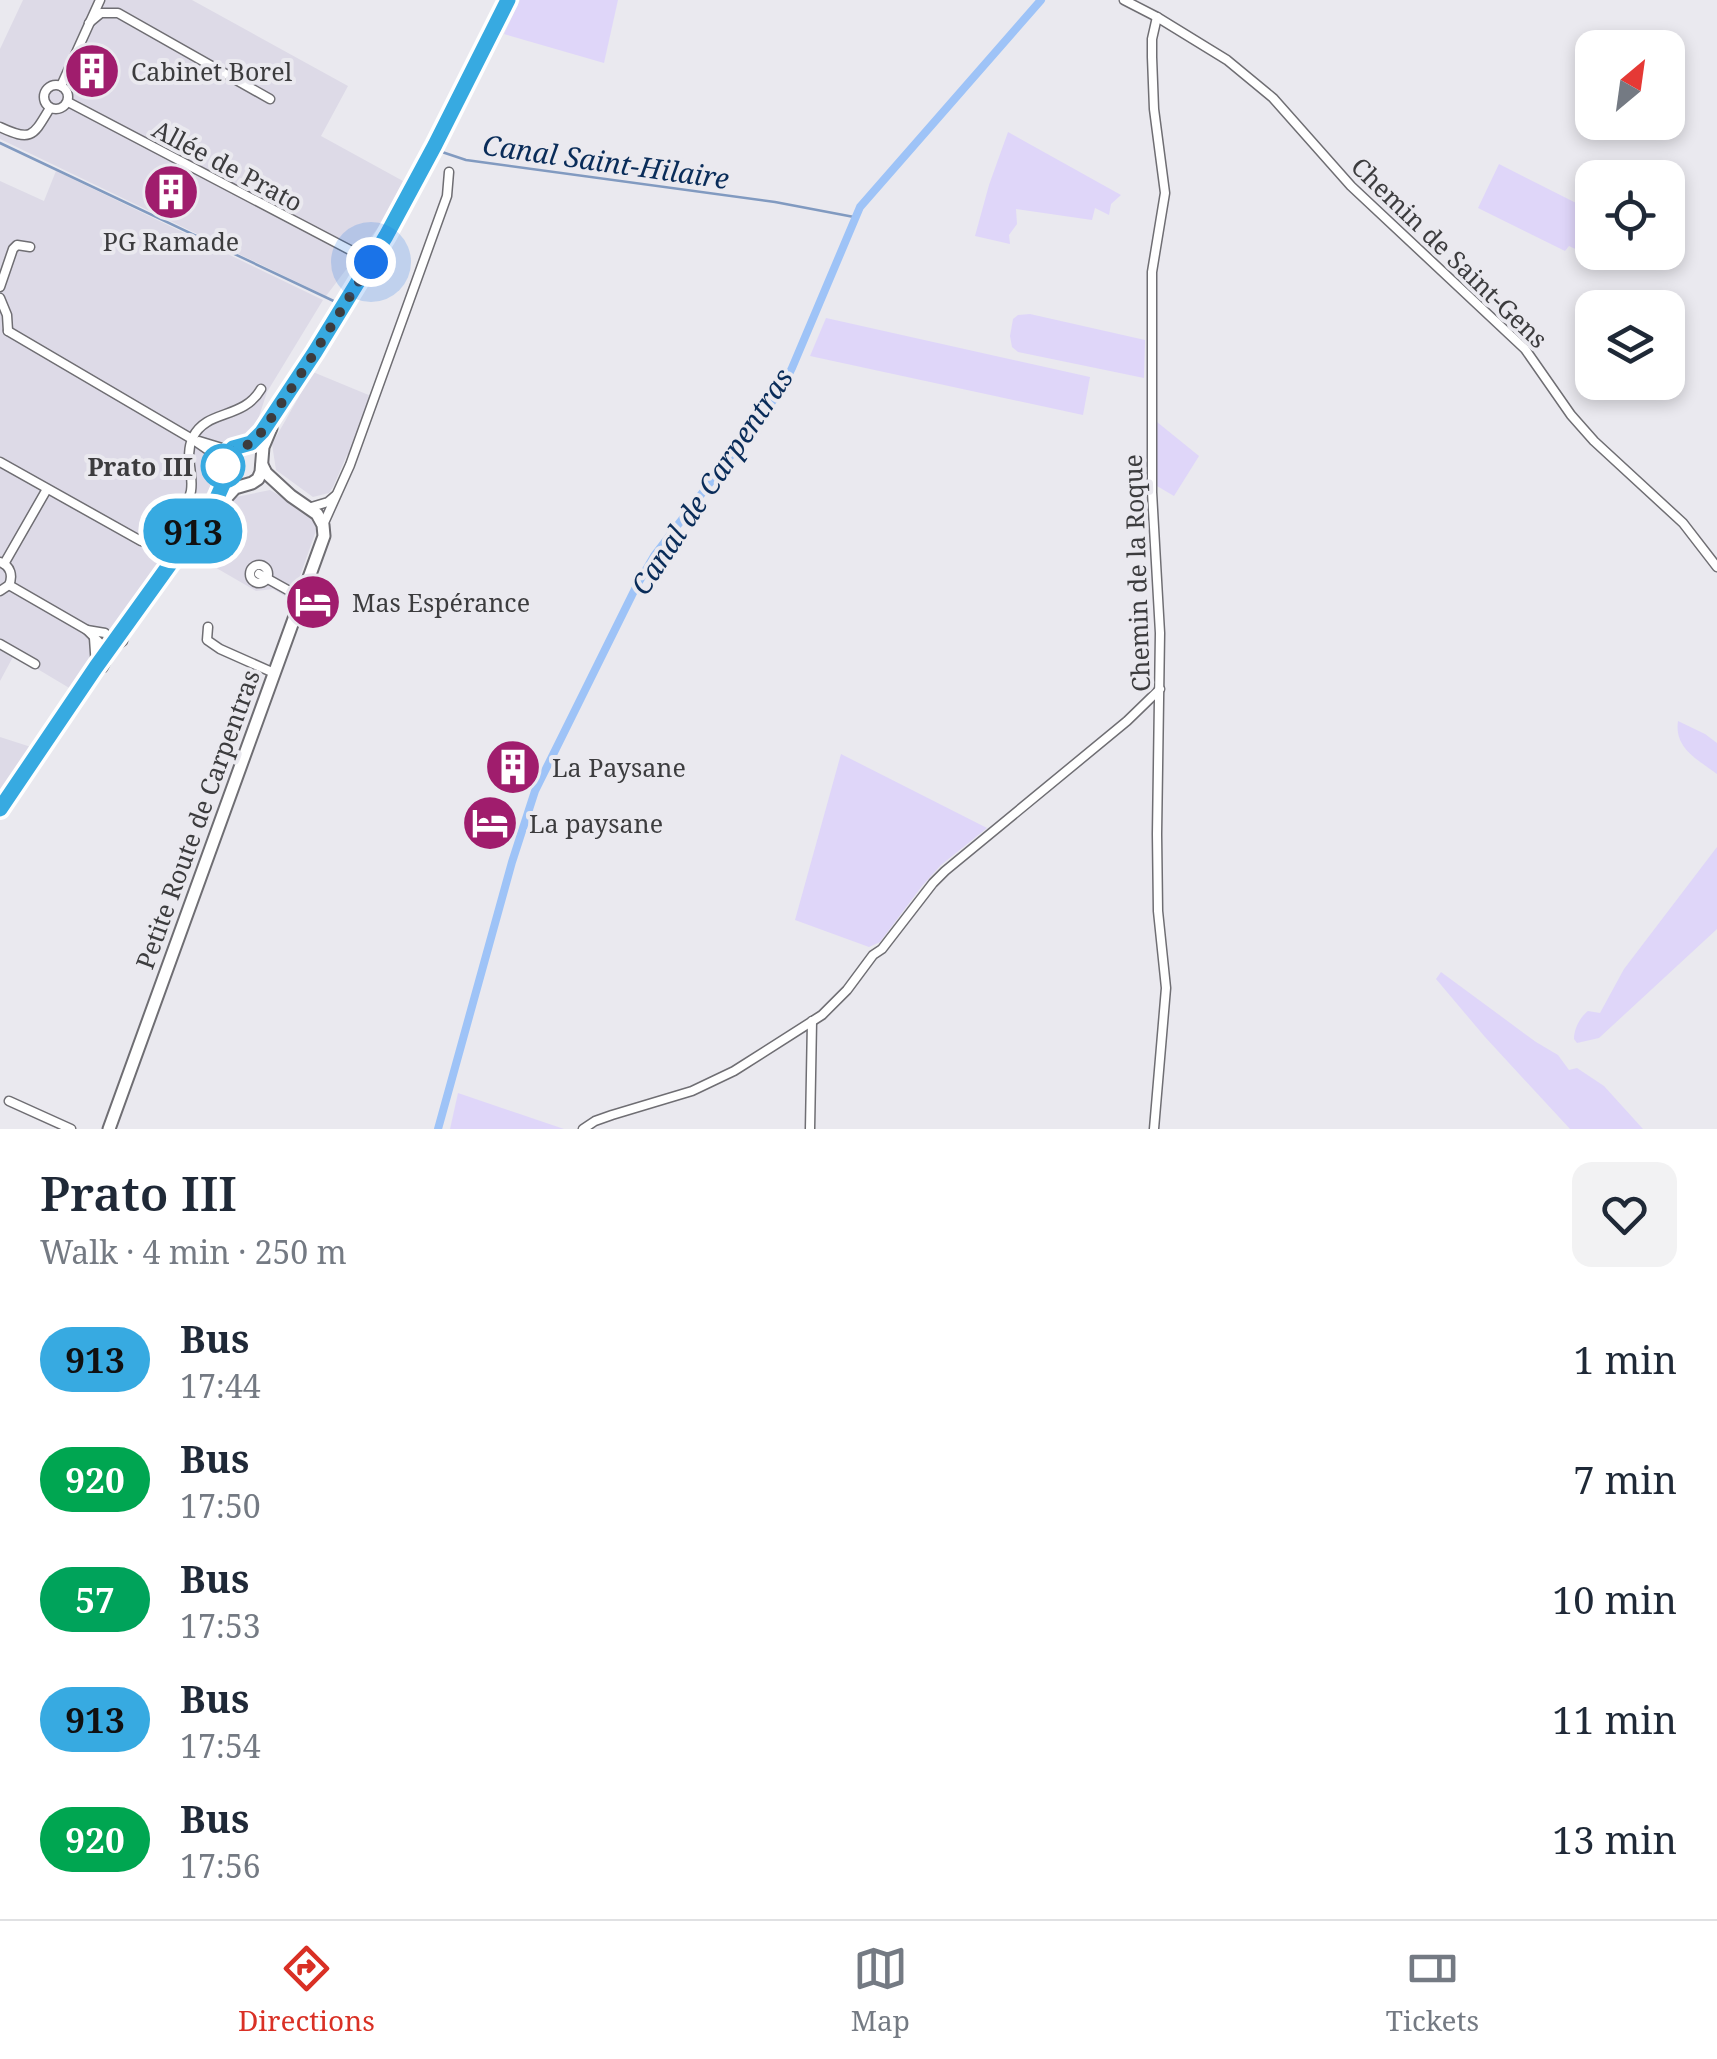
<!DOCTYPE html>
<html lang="en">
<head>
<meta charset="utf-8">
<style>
  :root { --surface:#fff; --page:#f2f2f3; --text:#1f2937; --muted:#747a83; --line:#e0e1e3; --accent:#d93025 }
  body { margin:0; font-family:"Noto Serif",serif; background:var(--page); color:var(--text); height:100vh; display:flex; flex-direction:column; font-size:38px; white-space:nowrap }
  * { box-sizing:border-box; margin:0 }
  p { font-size:32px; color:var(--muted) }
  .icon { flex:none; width:55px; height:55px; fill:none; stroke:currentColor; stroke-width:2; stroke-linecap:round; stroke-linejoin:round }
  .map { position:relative; height:1129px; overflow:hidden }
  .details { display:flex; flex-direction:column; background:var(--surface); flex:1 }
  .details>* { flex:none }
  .badge { padding:0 20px; border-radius:32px; font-size:35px; line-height:65px }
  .needle { width:65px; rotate:29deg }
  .controls { position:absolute; left:1575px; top:30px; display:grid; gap:20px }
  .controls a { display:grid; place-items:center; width:110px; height:110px; border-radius:20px; background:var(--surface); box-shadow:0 5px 15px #0003; font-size:50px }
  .you { position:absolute; width:50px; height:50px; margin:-25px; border:8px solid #fff; border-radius:50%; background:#1a73e8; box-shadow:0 0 0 15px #1a73e833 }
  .map>.badge { position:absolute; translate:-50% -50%; box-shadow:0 0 0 5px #fff }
  .round { display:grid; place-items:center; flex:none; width:105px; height:105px; border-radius:20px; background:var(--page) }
  .headline { display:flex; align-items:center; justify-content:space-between; height:170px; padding:0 40px }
  h1 { font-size:48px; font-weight:600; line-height:75px }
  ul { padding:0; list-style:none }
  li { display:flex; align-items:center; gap:30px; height:120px; padding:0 40px }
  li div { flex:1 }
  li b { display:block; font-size:38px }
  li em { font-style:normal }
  li .badge { min-width:110px; font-weight:700; text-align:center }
  .dock { display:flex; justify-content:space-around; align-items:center; height:140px; border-top:2px solid var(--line); background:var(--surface); font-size:28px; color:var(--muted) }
  .dock a { display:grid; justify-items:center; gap:5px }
  .dock .on { color:var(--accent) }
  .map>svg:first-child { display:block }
  .built { fill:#dddae7 }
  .green { fill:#dfd6f9 }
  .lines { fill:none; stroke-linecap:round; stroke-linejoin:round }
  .stream { stroke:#819ac0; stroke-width:2.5 }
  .canal { stroke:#9ec3f7; stroke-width:8 }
  .street-casing { stroke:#6f6e73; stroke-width:11 }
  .secondary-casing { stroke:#6f6e73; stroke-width:15 }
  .street { stroke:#fff; stroke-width:8 }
  .secondary { stroke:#fff; stroke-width:11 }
  .line-casing { stroke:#fff; stroke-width:22 }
  .line { stroke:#37aae1; stroke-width:15 }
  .walk { stroke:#3c3c3e; stroke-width:10; stroke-dasharray:0 18 }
  .stop-dot { fill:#fff; stroke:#37aae1; stroke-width:5 }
  .labels { text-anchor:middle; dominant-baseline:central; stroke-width:8; stroke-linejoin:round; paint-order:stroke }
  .poi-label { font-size:25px; fill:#3c3c3e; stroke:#eae9ef; text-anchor:start }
  .street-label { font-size:25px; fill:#3c3c3e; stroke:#eae9ef }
  .stop-label { font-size:25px; font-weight:bold; fill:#3c3c3e; stroke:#eae9ef; text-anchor:end }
  .water-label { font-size:28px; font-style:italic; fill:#092c59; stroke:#eae9ef }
</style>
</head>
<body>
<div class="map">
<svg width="1717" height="1129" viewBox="0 0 1717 1129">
  <rect width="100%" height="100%" fill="#eae9ef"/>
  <g class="built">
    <path d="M23 0H192L348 86 321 136 403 181 383 221 326 296 0 139V49Z"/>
    <path d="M56 171 323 300 267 392 252 438 221 442 210 458 218 484 139 601 71 689 14 655 0 681V181L44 201Z"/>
    <path d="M313 372 371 396 349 456 347 455 333 487 329 493 313 497 276 470 272 444Z"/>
    <path d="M270 490 313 515 317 528 290 604 288 598 273 589 256 591 194 555 236 497Z"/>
    <path d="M0 737 31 747 0 790Z"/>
  </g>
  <g class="green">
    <path d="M520 0H618L604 63 504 34Z"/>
    <path d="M1008 132 1121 195 1111 204 1109 215 1095 208 1092 220 1016 209 1017 224 1009 235 1010 244 975 236 989 185Z"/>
    <path d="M1499 164 1592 211V252L1595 253 1592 257 1569 246 1565 251 1478 208Z"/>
    <path d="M1030 314 1145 340 1144 378 1018 352 1012 347 1010 336 1013 319 1018 315Z"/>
    <path d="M826 318 1090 377 1083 415 810 356Z"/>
    <path d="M1157 422 1199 456 1174 496 1157 486 1155 479Z"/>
    <path d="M1678 721 1705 734 1717 743V774C1697 759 1674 748 1678 721Z"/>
    <path d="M841 754 987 828 941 865 922 886 880 942 869 947 795 920Z"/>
    <path d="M1717 847V929L1599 1038 1577 1043 1574 1039C1574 1029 1580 1017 1588 1011L1600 1013 1624 969Z"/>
    <path d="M1441 972 1536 1042 1558 1055 1569 1070 1577 1068 1604 1086 1643 1129H1570L1485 1037 1436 979Z"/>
    <path d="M458 1093 564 1129H450Z"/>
  </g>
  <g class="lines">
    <g class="stream">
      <path d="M0 143 340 304"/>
      <path d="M436 150 466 160 775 202 854 217"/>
    </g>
    <path class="canal" d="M438 1129 512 862 535 791 636 587 654 556 781 390 792 368 860 207 1041 0"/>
    <g class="street-casing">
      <g id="street">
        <path d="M1124 0 1157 17 1227 60 1273 98 1351 186 1525 349 1571 415 1594 441 1683 523 1717 567"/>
        <path d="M89 23 101 13H118L270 99"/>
        <circle cx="56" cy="97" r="12"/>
        <path d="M61 86 100 0"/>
        <path d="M68 102 371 261"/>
        <path d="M0 127C32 142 33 136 50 108"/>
        <path d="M0 287 13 249 17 245 30 247"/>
        <path d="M0 298 7 315 8 331"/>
        <path d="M8 331 192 439 211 452 223 466"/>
        <path d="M199 441 222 448 233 449"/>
        <path d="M0 462 141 541C146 543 151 545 156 543 166 539 189 502 191 491 194 472 184 456 193 437 207 409 243 420 261 389"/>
        <path d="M308 508 328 502 335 496"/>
        <path d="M323 525 350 465 447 196 449 172"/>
        <path d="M0 562C11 566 13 576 9 585L0 591"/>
        <path d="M4 564 47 489"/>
        <circle cx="259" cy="574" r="9"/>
        <path d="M259 574 302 598"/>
        <path d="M9 585 87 630 106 649H112L123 641"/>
        <path d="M208 627 207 640 220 649 274 673"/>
        <path d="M87 630 105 633 115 645 103 668"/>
        <path d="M94 638 96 667"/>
        <path d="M0 644 35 664"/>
        <path d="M9 1101 71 1129"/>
        <path d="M583 1129 595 1121 612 1115 692 1091 734 1071 822 1015 847 990 873 955 882 949 933 883 945 871 1127 721 1160 689"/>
        <path d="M810 1129 812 1021"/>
        <path d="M1154 1129 1166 988 1158 911 1157 834 1160 633 1152 492V272L1165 193 1154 109 1152 57V39L1157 17"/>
      </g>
    </g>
    <g class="secondary-casing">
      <g id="secondary">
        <path d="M217 508 235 488 252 483 258 479 261 472 263 447 271 428"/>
        <path d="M0 809 96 667 216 500 224 482 225 476 223 466 227 453 233 449 251 443 261 432C357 292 432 151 508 0"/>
        <path d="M109 1129 324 536 323 525 317 514 291 496 266 473 262 465"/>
      </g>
    </g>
    <use href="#street" class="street"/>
    <use href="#secondary" class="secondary"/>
  </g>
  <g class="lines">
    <g class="line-casing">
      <path id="line" d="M0 809 96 667 216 500 224 482 225 476 222 466 228 453 233 448 251 443 262 432 315 352 386 236 435 145 508 0"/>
    </g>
    <use href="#line" class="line"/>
    <path class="walk" d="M223 466C225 445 236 452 249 444 256 440 261 433 265 427 303 373 337 317 371 262"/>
  </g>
  <defs>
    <g id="building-disc" transform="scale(2.875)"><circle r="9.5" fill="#a01d6d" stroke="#eae9ef"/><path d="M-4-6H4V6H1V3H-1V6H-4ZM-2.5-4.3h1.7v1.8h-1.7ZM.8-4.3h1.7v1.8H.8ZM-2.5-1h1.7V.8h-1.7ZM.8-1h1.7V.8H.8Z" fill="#fff"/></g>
    <g id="hotel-disc" transform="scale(2.875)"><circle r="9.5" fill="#a01d6d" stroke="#eae9ef"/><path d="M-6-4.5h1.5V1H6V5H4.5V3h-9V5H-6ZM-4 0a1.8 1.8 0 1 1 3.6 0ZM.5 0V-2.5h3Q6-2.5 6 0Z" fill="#fff"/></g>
  </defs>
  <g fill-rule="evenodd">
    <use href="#building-disc" x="92" y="71"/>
    <use href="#building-disc" x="171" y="192"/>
    <use href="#hotel-disc" x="313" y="602"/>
    <use href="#building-disc" x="513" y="767"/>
    <use href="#hotel-disc" x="490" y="823"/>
  </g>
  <circle class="stop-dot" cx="223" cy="466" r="20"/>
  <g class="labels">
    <g class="poi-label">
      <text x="131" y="71">Cabinet Borel</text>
      <text x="171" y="241" text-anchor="middle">PG Ramade</text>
      <text x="352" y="602">Mas Espérance</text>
      <text x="552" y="767">La Paysane</text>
      <text x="529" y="823">La paysane</text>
    </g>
    <g class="street-label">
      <text transform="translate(228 165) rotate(28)">Allée de Prato</text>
      <text transform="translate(1450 252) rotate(44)">Chemin de Saint-Gens</text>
      <text transform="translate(1136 573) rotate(-92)">Chemin de la Roque</text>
      <text transform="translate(197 819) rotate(-70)">Petite Route de Carpentras</text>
    </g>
    <g class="stop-label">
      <text x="193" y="466">Prato III</text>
    </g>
    <g class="water-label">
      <text transform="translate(606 161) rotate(8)">Canal Saint-Hilaire</text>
      <text transform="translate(711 481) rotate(-56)">Canal de Carpentras</text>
    </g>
  </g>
</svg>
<div class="controls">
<a><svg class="needle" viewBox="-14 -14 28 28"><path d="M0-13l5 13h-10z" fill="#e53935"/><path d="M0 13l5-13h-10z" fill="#747a83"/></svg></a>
<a><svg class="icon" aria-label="locate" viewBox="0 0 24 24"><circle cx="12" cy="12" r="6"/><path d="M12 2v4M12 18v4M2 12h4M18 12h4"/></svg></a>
<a><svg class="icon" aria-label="layers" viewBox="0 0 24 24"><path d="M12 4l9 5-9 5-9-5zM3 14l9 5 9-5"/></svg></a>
</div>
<div class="you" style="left:371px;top:262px"></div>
<b class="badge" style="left:193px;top:531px;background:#37aae1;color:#111">913</b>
</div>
<section class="details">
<div class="headline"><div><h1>Prato III</h1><p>Walk · 4 min · 250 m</p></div><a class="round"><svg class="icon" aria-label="heart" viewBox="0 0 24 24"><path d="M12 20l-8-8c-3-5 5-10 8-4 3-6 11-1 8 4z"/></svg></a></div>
<ul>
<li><span class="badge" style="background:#37aae1;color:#111">913</span><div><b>Bus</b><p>17:44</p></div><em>1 min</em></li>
<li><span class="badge" style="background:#00a651;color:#fff">920</span><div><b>Bus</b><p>17:50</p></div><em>7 min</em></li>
<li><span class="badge" style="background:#00a35b;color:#fff">57</span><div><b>Bus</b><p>17:53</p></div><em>10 min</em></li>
<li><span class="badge" style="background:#37aae1;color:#111">913</span><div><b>Bus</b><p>17:54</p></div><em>11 min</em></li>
<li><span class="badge" style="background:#00a651;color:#fff">920</span><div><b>Bus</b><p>17:56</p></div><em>13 min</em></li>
</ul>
</section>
<nav class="dock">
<a class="on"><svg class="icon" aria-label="directions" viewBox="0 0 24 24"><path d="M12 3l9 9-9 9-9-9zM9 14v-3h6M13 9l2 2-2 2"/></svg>Directions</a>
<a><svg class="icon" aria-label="map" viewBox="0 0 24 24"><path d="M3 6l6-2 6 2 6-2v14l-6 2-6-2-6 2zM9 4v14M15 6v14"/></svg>Map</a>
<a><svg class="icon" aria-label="tickets" viewBox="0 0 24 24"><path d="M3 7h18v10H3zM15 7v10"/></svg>Tickets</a>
</nav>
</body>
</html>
